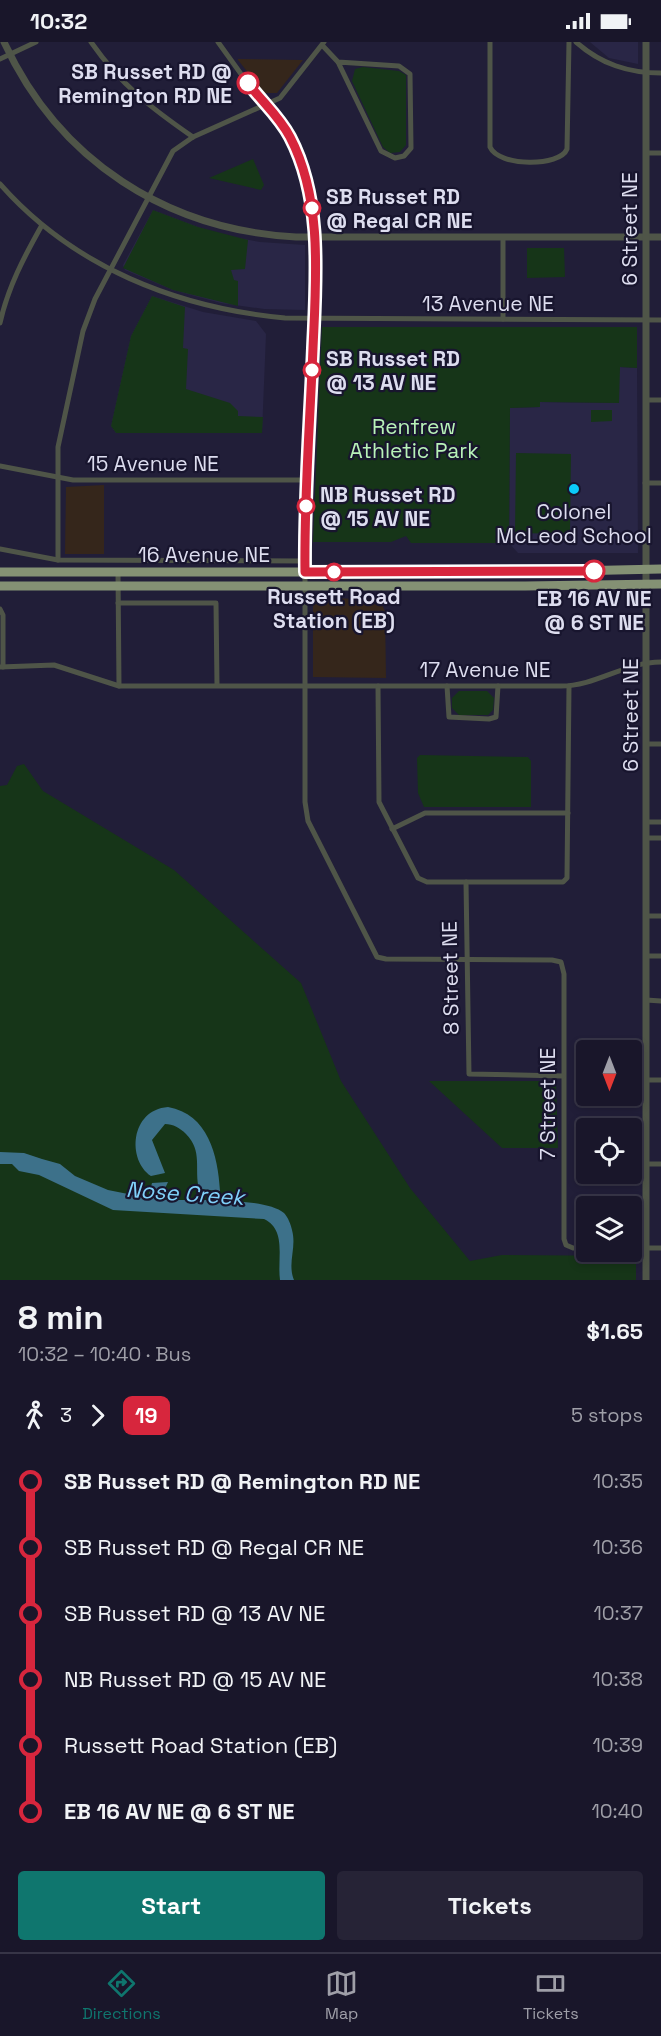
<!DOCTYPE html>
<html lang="en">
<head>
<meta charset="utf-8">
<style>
  :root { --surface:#19162a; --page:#262336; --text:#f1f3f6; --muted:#9f9fa8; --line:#373547; --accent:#0f766e }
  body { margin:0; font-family:"Space Grotesk",sans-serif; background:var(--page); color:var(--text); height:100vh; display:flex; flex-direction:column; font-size:22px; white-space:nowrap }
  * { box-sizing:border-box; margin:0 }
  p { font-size:20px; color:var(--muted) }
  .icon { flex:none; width:33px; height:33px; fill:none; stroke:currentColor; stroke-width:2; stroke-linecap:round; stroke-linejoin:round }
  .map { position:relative; height:1238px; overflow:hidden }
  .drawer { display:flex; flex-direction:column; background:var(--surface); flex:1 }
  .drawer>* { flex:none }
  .badge { padding:0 12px; border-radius:9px; font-size:21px; line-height:39px }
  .needle { width:39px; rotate:180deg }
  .controls { position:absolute; left:576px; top:998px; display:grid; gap:12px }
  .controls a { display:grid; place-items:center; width:66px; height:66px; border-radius:6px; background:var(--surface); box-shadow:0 3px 9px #0003,0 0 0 2px var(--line); font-size:30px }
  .map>.badge { position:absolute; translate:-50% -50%; box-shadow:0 0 0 3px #fff }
  .legs { display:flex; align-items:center; gap:9px; height:66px; padding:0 18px; font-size:20px }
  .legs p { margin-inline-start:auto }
  .overview { display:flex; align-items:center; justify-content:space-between; height:102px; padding:0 18px }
  h1 { font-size:33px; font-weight:800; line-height:45px }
  .cta { display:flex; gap:12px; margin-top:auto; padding:12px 18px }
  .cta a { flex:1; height:69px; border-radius:6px; background:var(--accent); color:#fff; font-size:24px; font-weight:800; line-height:69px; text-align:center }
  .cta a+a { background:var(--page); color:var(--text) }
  ul { padding:0 18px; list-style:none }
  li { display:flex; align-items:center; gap:21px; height:66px; font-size:22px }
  li i { display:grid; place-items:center; width:9px; height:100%; margin:0 8px; background:currentColor }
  li i::after { content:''; width:15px; height:15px; margin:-8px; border:4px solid; border-radius:50%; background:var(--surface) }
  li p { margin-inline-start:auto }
  li:first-child i { background:linear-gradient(#0000 50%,currentColor 0) }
  li:last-child i { background:linear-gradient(currentColor 50%,#0000 0) }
  .status { display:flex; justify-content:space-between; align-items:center; height:42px; padding:0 30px; background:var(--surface); direction:ltr }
  .status svg { height:16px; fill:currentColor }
  .tab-bar { display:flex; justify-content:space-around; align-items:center; height:84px; border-top:2px solid var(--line); background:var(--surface); font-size:16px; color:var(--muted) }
  .tab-bar a { display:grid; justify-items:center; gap:3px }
  .tab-bar .on { color:var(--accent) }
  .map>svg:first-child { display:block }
  .commercial { fill:#35261b }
  .built { fill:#292646 }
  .green { fill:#163518 }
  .water { fill:#3d718a }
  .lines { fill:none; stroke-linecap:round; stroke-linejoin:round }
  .minor { stroke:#4f5548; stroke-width:5 }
  .tertiary { stroke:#4f5548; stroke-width:7 }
  .trunk { stroke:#849174; stroke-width:9 }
  .line-1-casing { stroke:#fff; stroke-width:14 }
  .line-1 { stroke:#d7263d; stroke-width:9 }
  .stop-1-dot { fill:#fff; stroke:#d7263d; stroke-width:3 }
  .poi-dot { fill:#0bcafa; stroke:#18152e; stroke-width:2 }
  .labels { text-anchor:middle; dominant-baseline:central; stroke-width:4.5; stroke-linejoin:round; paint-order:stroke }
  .stop-label { font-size:21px; font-weight:bold; fill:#ddddef; stroke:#18152e; text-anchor:start }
  .street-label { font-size:21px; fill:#ddddef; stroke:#18152e }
  .park-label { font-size:21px; fill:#b8f2b8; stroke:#18152e }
  .poi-label { font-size:21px; fill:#ddddef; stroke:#18152e }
  .water-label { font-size:22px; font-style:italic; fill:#80d1fa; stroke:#18152e }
</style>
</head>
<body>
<div class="status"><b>10:32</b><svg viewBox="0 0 49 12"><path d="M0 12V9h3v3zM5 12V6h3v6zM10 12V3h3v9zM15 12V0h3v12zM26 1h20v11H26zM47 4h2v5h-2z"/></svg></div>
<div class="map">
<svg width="661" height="1238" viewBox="0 0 661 1238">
  <rect width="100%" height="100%" fill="#211e38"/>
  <g class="commercial">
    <path d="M238 18V17L303 18 277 51H264Z"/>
    <path d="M104 443V512H65L66 445Z"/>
    <path d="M313 556 379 557 385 569 386 636 313 635Z"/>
  </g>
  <g class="built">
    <path d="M590 0H638V22L609 16Z"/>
    <path d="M153 168 198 185 228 194 260 200 305 203V268L264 267 221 261 173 248 125 228 123 223Z"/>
    <path d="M152 254 203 270 256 279 266 292 262 391H116L111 384 131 294Z"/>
    <path d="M620 325 637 326 638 511H518L509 501 510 366 539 365 540 360 610 361Z"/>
  </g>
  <g class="green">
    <path d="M363 25 399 29 406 33V103L400 110 390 111 383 105 352 39 355 27Z"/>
    <path d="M253 117 264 143 261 148 209 136Z"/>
    <path d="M153 168 198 185 248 198 245 227 231 228 234 238 238 239V264L173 248 123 226Z"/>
    <path d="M527 206H564L565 235 527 236Z"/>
    <path d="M152 254 185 265 183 306 188 307 186 347 230 361 238 369V374L263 375 262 391H116L111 384 131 294Z"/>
    <path d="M322 285H637V326L620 325 619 361 540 360V365L510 366 509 501H411L406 494 391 500H313Z"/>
    <path d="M591 368H612V379L591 380Z"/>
    <path d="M516 411 571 412 570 492 515 491Z"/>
    <path d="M459 649H487L494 656 493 668 488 673H459L452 666V656Z"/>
    <path d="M420 713 528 715 531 719V765H424L418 751 417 716Z"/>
    <path d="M24 722 43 749 174 828 301 941 341 1039 410 1146 470 1219 502 1213 636 1214V1238H0V744L7 743 17 724Z"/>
    <path d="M429 1039H556L558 1106H502Z"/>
  </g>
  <g class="water">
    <path d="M168 1065C208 1072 218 1113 220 1149L199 1147C194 1127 203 1109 186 1092 180 1086 173 1082 165 1082L152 1098 165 1131 151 1134C127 1118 130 1068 168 1065Z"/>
    <path d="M0 1110 24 1111 42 1117 60 1122 75 1134 108 1148 148 1156 152 1141 168 1140 162 1153 165 1158 172 1156 178 1158C201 1158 266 1156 284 1171 288 1175 291 1183 292 1188 297 1206 287 1221 294 1238H280C277 1216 287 1188 264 1177L113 1168 39 1133 19 1129 12 1122H0Z"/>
  </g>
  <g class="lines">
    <g class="minor">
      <path d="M91 0C121 43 151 66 193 95"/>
      <path d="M218 0 254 50 268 63 291 96 311 156 314 195V276L305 504V760L308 779 377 915 386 917 552 918 561 920 564 932V1197L566 1203 573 1206H586"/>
      <path d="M490 0V105C499 125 560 125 567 107L569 0"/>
      <path d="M576 0C601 22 628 31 661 31"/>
      <path d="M322 3 338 20 381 109 395 116 404 114 411 106 410 32 399 24 338 20"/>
      <path d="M0 17 36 0"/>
      <path d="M646 111H661"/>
      <path d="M0 142C73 225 177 266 285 276L661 278"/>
      <path d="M503 277V195"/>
      <path d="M0 281C8 245 24 215 42 183"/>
      <path d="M646 358H661"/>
      <path d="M0 424 73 438H307"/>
      <path d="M645 441H661"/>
      <path d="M0 507 58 518 304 519"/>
      <path d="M58 518V405L83 289 95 257 173 109 193 95 280 56 324 0"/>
      <path d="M118 531 119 644"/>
      <path d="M118 561H216L217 643"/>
      <path d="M0 567 3 573V625"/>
      <path d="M0 625 54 623 119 644H561C596 644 625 620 661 620"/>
      <path d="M378 644 379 760 418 836 427 840H563L567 836 569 644"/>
      <path d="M447 644 449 675 489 677 496 675 498 644"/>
      <path d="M646 702H661"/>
      <path d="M646 780H661"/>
      <path d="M392 787 425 771H568"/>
      <path d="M646 796H661"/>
      <path d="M466 840 469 1032 563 1034"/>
      <path d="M646 874H661"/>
      <path d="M646 914H661"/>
      <path d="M646 958 661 959"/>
      <path d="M646 1038H661"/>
      <path d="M646 1122H661"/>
      <path d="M632 1206H661"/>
    </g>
    <g class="tertiary">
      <path d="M4 0C59 119 167 188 296 195H661"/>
      <path d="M646 1238V0"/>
    </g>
    <g class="trunk">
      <path d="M0 530H526L661 527"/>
      <path d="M0 544H525L661 542"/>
    </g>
  </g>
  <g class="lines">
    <g class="line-1-casing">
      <path id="line-1" d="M248 41C262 60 279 74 290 95 323 158 316 237 313 306 310 380 304 455 305 530L594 529"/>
    </g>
    <use href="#line-1" class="line-1"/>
  </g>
  <g class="stop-1-dot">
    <circle cx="248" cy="41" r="10"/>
    <circle cx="312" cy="166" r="8"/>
    <circle cx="312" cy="328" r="8"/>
    <circle cx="306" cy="464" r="8"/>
    <circle cx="594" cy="529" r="10"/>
    <circle cx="334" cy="530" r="8"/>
  </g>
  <circle class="poi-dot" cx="574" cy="447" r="6"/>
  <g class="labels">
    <g class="stop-label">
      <text x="232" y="29" text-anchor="end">SB Russet RD @<tspan x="232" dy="24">Remington RD NE</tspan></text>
      <text x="326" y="154">SB Russet RD<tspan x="326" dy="24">@ Regal CR NE</tspan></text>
      <text x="326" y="316">SB Russet RD<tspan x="326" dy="24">@ 13 AV NE</tspan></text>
      <text x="320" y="452">NB Russet RD<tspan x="320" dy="24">@ 15 AV NE</tspan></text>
      <text x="334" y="554" text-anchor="middle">Russett Road<tspan x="334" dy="24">Station (EB)</tspan></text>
      <text x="594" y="556" text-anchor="middle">EB 16 AV NE<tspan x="594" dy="24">@ 6 ST NE</tspan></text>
    </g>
    <g class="street-label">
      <text transform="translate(629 187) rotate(-90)">6 Street NE</text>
      <text x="488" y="261">13 Avenue NE</text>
      <text x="153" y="421">15 Avenue NE</text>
      <text x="204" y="512">16 Avenue NE</text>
      <text x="485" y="627">17 Avenue NE</text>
      <text transform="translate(630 673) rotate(-90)">6 Street NE</text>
      <text transform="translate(450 936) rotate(-91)">8 Street NE</text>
      <text transform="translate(547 1062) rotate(-90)">7 Street NE</text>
    </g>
    <g class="park-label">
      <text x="414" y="384">Renfrew<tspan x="414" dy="24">Athletic Park</tspan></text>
    </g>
    <g class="poi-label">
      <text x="574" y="469">Colonel<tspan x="574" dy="24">McLeod School</tspan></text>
    </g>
    <g class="water-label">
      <text transform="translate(185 1151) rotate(4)">Nose Creek</text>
    </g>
  </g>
</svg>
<div class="controls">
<a><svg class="needle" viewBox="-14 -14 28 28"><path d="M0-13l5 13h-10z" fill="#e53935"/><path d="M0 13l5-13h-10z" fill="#9f9fa8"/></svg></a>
<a><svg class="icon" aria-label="locate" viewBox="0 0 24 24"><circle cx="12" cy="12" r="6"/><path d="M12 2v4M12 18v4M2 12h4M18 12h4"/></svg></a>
<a><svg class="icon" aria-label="layers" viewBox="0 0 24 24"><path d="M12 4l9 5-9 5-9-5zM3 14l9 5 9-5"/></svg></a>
</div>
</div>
<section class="drawer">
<div class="overview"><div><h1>8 min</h1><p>10:32 – 10:40 · Bus</p></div><b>$1.65</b></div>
<div class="legs"><svg class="icon" aria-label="walk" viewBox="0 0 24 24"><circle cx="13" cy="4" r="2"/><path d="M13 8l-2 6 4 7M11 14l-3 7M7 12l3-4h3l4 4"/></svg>3<svg class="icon" aria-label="forward" viewBox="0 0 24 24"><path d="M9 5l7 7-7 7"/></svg><b class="badge" style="background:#d7263d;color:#fff">19</b><p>5 stops</p></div>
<ul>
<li><i style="color:#d7263d"></i><b>SB Russet RD @ Remington RD NE</b><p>10:35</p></li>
<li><i style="color:#d7263d"></i><span>SB Russet RD @ Regal CR NE</span><p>10:36</p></li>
<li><i style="color:#d7263d"></i><span>SB Russet RD @ 13 AV NE</span><p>10:37</p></li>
<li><i style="color:#d7263d"></i><span>NB Russet RD @ 15 AV NE</span><p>10:38</p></li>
<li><i style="color:#d7263d"></i><span>Russett Road Station (EB)</span><p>10:39</p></li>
<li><i style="color:#d7263d"></i><b>EB 16 AV NE @ 6 ST NE</b><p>10:40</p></li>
</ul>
<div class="cta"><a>Start</a><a>Tickets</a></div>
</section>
<nav class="tab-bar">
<a class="on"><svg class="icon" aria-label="directions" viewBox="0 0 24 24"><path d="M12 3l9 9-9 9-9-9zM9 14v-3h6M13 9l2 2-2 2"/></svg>Directions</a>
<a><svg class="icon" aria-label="map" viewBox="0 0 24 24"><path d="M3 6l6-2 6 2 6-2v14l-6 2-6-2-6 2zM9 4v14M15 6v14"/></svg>Map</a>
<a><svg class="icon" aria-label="tickets" viewBox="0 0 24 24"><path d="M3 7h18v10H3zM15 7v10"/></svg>Tickets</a>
</nav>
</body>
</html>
